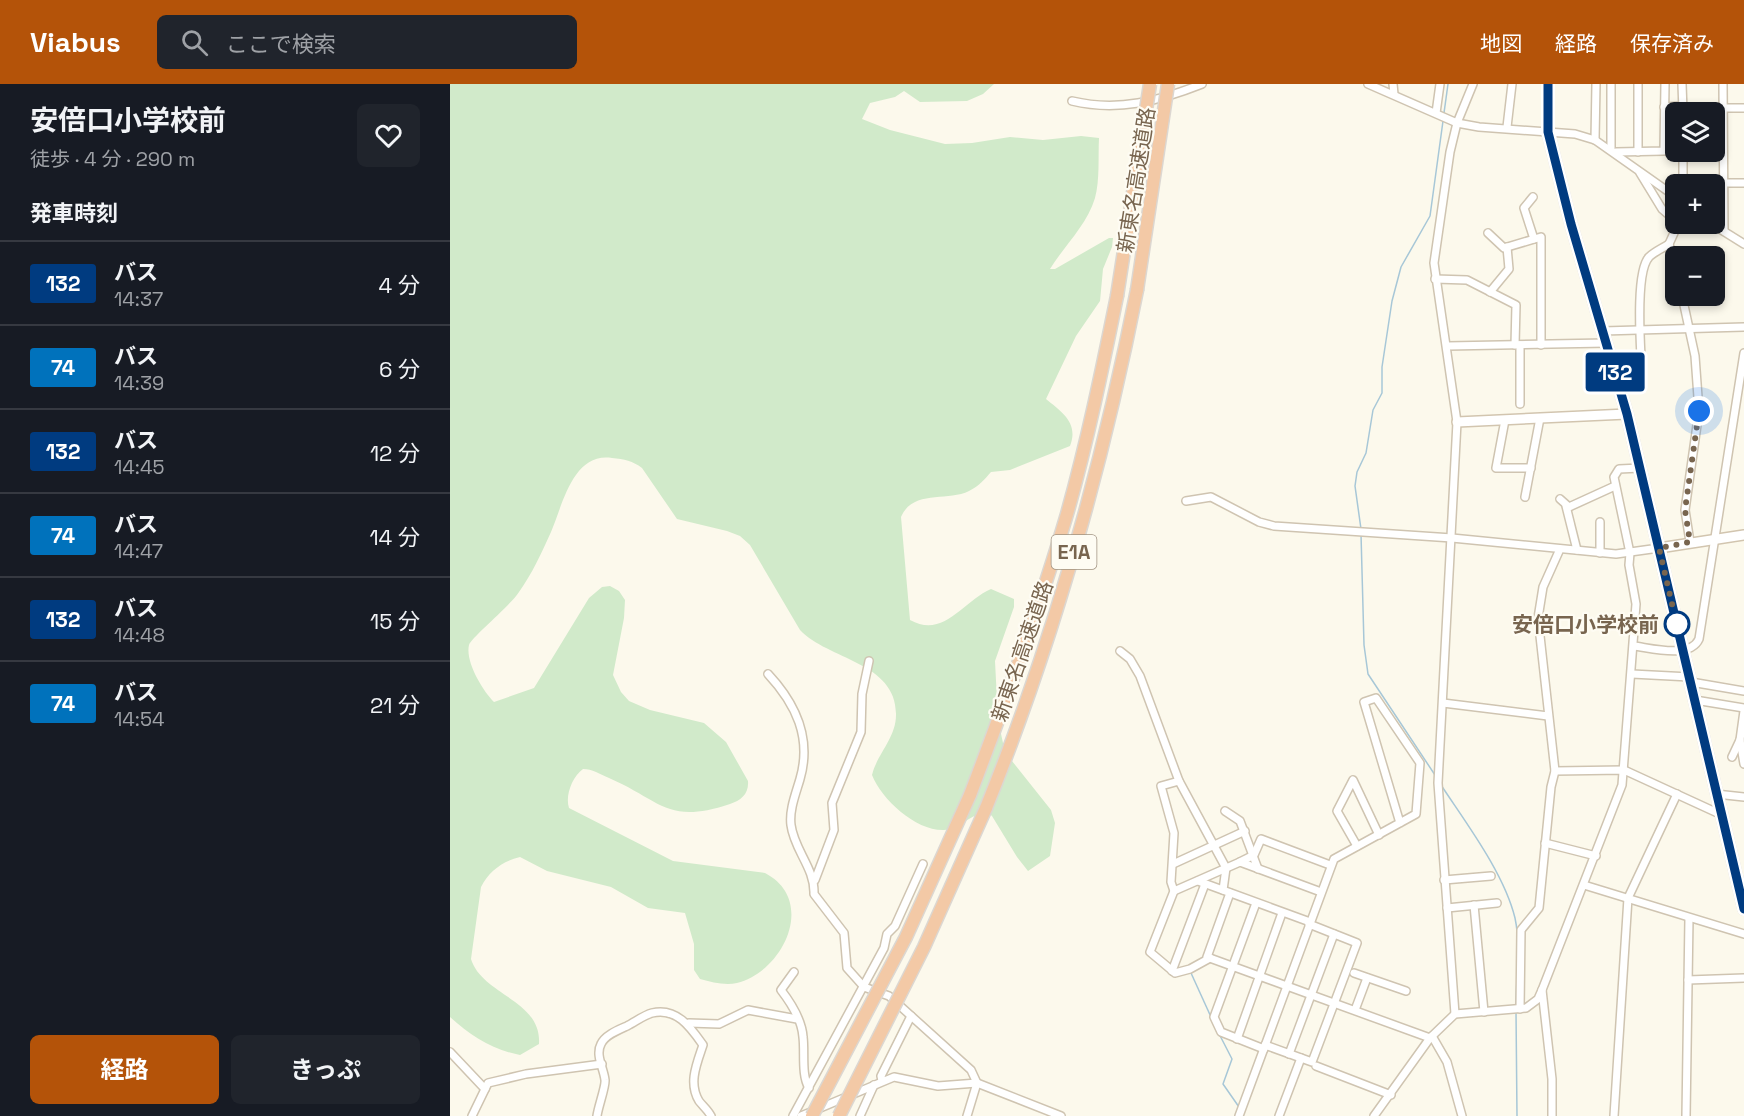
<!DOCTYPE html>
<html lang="ja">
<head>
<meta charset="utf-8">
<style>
  :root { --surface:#171b24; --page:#20242c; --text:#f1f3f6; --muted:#9ea1a6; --line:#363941; --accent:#b45309 }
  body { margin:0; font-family:"Space Grotesk","Noto Sans JP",sans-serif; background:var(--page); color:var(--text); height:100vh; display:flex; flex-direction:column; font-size:22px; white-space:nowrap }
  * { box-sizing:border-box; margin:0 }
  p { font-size:20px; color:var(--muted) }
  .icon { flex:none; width:33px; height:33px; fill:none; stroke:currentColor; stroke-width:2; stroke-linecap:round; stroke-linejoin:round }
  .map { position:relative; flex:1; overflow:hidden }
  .drawer { display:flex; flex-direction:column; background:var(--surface); width:450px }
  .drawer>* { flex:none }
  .badge { padding:0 12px; border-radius:4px; font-size:21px; line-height:39px }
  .tools { position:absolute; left:1215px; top:18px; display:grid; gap:12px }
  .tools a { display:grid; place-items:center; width:60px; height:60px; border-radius:9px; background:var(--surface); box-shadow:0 3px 9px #0003; font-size:30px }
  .you { position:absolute; width:30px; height:30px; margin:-15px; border:4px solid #fff; border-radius:50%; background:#1a73e8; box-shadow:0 0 0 9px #1a73e833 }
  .map>.badge { position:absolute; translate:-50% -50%; box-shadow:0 0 0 3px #fff }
  h2 { padding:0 30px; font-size:22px; line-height:54px }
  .round { display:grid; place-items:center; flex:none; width:63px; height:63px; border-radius:9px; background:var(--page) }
  .headline { display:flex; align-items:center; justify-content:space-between; height:102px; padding:0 30px }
  h1 { font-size:28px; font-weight:700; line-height:45px }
  .action { display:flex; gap:12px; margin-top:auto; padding:12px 30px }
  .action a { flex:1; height:69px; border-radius:9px; background:var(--accent); color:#fff; font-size:24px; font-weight:700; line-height:69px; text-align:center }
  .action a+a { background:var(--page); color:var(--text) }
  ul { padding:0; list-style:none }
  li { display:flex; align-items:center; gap:18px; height:84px; padding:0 30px; border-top:2px solid var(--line) }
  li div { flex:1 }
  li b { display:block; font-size:22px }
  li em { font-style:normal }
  li .badge { min-width:66px; font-weight:700; text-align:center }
  header { display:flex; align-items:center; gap:36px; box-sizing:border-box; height:84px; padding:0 30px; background:var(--accent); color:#fff }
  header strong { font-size:28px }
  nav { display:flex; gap:33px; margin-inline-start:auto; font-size:21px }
  .search { width:420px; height:54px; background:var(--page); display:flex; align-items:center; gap:15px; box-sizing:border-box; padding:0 21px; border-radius:9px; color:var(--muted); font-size:22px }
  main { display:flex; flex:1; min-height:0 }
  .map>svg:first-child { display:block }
  .green { fill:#d1eaca }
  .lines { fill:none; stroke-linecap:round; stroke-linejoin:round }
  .stream { stroke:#a7c7d7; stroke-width:1.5 }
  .street-casing { stroke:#cfc4b1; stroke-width:10 }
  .secondary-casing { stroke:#d2c5af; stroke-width:12 }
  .primary-casing { stroke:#dcd7d1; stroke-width:14 }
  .highway-casing { stroke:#dcd7d1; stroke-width:15 }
  .street { stroke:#fff; stroke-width:7 }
  .secondary { stroke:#fff; stroke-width:9 }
  .primary { stroke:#f7e9a8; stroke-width:10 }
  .highway { stroke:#f3c9a6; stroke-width:12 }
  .highway-bridge-casing { stroke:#dcd7d1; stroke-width:15; stroke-linecap:butt }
  .highway-bridge { stroke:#f3c9a6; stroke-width:12 }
  .line-casing { stroke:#fff; stroke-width:14 }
  .line { stroke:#003b80; stroke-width:9 }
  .walk { stroke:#78654f; stroke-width:6; stroke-dasharray:0 10.8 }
  .stop-dot { fill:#fff; stroke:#003b80; stroke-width:3 }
  .labels { text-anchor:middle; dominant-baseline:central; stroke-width:4.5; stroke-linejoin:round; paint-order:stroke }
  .shield { fill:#fefcf3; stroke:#a09280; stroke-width:1.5 }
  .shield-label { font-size:20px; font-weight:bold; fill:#78654f }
  .street-label { font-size:21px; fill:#78654f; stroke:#fefcf3 }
  .stop-label { font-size:21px; font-weight:bold; fill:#78654f; stroke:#fefcf3; text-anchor:end }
</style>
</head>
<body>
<header>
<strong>Viabus</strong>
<div class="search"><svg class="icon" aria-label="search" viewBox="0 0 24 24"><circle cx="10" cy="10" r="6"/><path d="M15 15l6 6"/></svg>ここで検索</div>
<nav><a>地図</a><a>経路</a><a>保存済み</a></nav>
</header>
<main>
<section class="drawer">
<div class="headline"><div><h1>安倍口小学校前</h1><p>徒歩 · 4 分 · 290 m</p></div><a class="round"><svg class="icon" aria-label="heart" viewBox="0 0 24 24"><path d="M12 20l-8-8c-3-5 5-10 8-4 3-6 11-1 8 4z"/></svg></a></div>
<h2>発車時刻</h2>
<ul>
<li><span class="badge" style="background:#003b80;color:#fff">132</span><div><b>バス</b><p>14:37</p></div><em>4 分</em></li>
<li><span class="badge" style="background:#0072bc;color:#fff">74</span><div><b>バス</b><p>14:39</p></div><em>6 分</em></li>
<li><span class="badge" style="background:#003b80;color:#fff">132</span><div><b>バス</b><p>14:45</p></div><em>12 分</em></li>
<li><span class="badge" style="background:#0072bc;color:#fff">74</span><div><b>バス</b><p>14:47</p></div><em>14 分</em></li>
<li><span class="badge" style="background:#003b80;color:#fff">132</span><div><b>バス</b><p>14:48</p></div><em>15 分</em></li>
<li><span class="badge" style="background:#0072bc;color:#fff">74</span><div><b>バス</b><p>14:54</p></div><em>21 分</em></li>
</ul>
<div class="action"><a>経路</a><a>きっぷ</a></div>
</section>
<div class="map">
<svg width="1294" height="1032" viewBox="0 0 1294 1032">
  <rect width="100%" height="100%" fill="#fcf9ec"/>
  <path class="green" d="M0 0H544L533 10 517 17 470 18 454 7 445 13 420 19 412 35 440 46 495 60 522 59 560 53 593 56 631 52 649 54C648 73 650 96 645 114 637 141 614 162 600 185H605L659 154H663L662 163 653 185 650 217 626 252 596 315C612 328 629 339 620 362L560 386 541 388C535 395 529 402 519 407 497 418 463 405 451 433L460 536C494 555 513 517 541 505L564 515V523L545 577 548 636 553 659 562 677 601 726 605 739 600 772 578 787 567 773 542 732 537 728C521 730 509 745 494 746 466 747 432 716 422 691 427 670 446 654 446 631 447 578 378 576 350 546L300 461 290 452 277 447 227 435 192 384C183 377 174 375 162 374 123 368 113 420 101 448 92 468 82 490 69 508 60 522 22 553 19 561 15 578 33 607 44 618L84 604 139 514 152 503 160 502 169 507 175 516 174 534 163 591 171 608 179 617 200 626 254 639 276 658 298 697C299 710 291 716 280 720 217 741 212 717 159 694 150 690 142 685 133 685 122 693 115 712 119 724L223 777 315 789C367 816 334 887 287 899 275 902 262 898 250 895L244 886V860L235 829 198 824 161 803 97 787 70 773C53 777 39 787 31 803L21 875C32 911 92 916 89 960L70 971C43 966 21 952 0 933Z"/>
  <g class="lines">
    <g class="stream">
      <path d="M994 29 998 0"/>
      <path d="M911 445 905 402 907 388 916 369 923 326 932 309V283L942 217 951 183 980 132 993 37"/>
      <path d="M911 450 914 561 918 590 985 691"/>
      <path d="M991 701C1016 739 1054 789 1065 834 1071 862 1066 894 1066 922"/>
      <path d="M741 889 761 933"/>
      <path d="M1066 927 1067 1032"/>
      <path d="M763 938 782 975 773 1000 789 1023"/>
    </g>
    <g class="street-casing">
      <g id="street">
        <path d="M918 0 1007 39 1029 43 1125 50 1145 56 1226 113"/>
        <path d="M943 0 944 10"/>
        <path d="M1188 0V68"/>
        <path d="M1232 0 1233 27"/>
        <path d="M1273 0 1274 147"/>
        <path d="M622 17C668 28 709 17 752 0"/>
        <path d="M1214 23 1233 22"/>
        <path d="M1233 24H1294"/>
        <path d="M986 29 990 0"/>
        <path d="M1057 43 1062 0"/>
        <path d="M1145 56 1146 0"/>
        <path d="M1161 65V0"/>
        <path d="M1166 68 1214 67 1215 0"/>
        <path d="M1233 68V100"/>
        <path d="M1190 89 1212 125 1226 137"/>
        <path d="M1274 99H1294"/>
        <path d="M1083 113 1074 124 1084 155"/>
        <path d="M1262 140 1294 160"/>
        <path d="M1038 149 1054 164 1091 153V261"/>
        <path d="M1226 186 1219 160 1228 140"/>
        <path d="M985 195 1017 196 1066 221 1065 261"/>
        <path d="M1040 208 1059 185 1057 163"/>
        <path d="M1232 212 1245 272 1249 327 1235 426 1240 458"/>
        <path d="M1153 247 1294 243"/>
        <path d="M1070 261V320"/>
        <path d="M998 262 1156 259"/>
        <path d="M1191 273C1190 253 1186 187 1199 173 1204 168 1213 164 1219 160"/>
        <path d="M1055 336 1046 384H1081"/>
        <path d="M1075 413 1090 334"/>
        <path d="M1110 415 1119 423 1165 402"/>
        <path d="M736 417 761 413 809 438 824 442 1002 454 1166 470 1209 464"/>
        <path d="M1116 422 1127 466"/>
        <path d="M1150 438V469"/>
        <path d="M1184 562C1201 564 1240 575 1249 555L1294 269"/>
        <path d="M670 567 680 575 690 592 729 697 776 784 773 806"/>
        <path d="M318 590C346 620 362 654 350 695 346 709 339 726 341 741 344 766 365 784 364 810L394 849 397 884 414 903 439 912 521 986 527 999 517 1032"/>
        <path d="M1182 590 1240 593"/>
        <path d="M1241 598 1294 607"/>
        <path d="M1245 616 1294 624"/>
        <path d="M993 619 1098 632"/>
        <path d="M1290 656 1294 680"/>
        <path d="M1282 673 1290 656 1294 627"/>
        <path d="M1105 687 1174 686 1272 731"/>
        <path d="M1266 710 1294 713"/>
        <path d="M775 727 790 737 808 785"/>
        <path d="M1095 759 1146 772"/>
        <path d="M907 762 887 727 903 696 929 751"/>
        <path d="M790 778 804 771 811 755 880 781"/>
        <path d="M723 780 795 747"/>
        <path d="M365 796 384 746 382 719 411 648 412 610 419 577"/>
        <path d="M994 796 1041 792"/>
        <path d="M748 797 860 838"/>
        <path d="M1134 801 1294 850"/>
        <path d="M724 807 721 798 724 749 711 702 729 697"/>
        <path d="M780 809 757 873 980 954"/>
        <path d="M806 819 764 933 771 948 814 965"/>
        <path d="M1024 821 1034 928"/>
        <path d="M997 824 1047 819"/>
        <path d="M760 874 740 885 725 889 700 868 724 807 790 778 871 808"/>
        <path d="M722 887 755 800"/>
        <path d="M344 888 331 906C341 919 352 937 353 953 355 968 351 991 359 1004"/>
        <path d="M904 889 956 907"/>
        <path d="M1238 896 1294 894"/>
        <path d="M1092 906 1102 995V1032"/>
        <path d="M1070 925 1071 846 1089 824 1101 703 1105 687 1088 534 1093 503 1110 465"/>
        <path d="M905 926 917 894"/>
        <path d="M1005 930 988 699 1007 338 984 179 1000 68 1007 39 1023 0"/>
        <path d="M239 939 269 940 298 926 347 935"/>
        <path d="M982 952 997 978 1012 1032"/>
        <path d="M787 955 832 829"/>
        <path d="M815 961 862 978 907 859 859 840"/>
        <path d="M0 968 35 1005"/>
        <path d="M839 970 884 850"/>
        <path d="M866 982 941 1011"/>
        <path d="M432 997 431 992 461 932"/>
        <path d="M22 1032 38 999 76 990 152 980"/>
        <path d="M147 1032C148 1023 156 1002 155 996 154 985 145 971 151 960 155 951 168 946 177 942 185 938 194 931 202 929 227 923 241 944 253 961 247 979 238 999 249 1017 253 1022 258 1026 261 1032"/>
        <path d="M343 1032 434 864 437 850 445 842 473 780"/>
        <path d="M351 1032 444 993 488 1002 527 999 611 1032"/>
        <path d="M410 1032 424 1001"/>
        <path d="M789 1032 884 775 966 730 970 679 926 614 914 618 950 739"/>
        <path d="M829 1032 851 974"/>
        <path d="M924 1032 980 954 1005 930 1076 924 1088 915 1092 906 1172 701 1186 520 1179 481 1180 469 1164 393 1169 385 1190 384"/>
        <path d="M1164 1032 1178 814 1227 710"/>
        <path d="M1236 1032 1239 834"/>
      </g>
    </g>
    <g class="secondary-casing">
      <g id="secondary">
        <path d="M1007 338 1177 330"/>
        <path d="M1209 464 1294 451"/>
      </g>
    </g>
    <g class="primary-casing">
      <path id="primary" d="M1098 0V48L1121 140 1177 330 1294 825"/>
    </g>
    <g class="highway-casing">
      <g id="highway">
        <path d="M520 711C555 619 589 525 617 430 637 359 652 286 667 212"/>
        <path d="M536 724C604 556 652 383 687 206"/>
      </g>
    </g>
    <use href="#street" class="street"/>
    <use href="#secondary" class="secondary"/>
    <use href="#primary" class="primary"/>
    <use href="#highway" class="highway"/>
    <g class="highway-bridge-casing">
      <g id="highway-bridge">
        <path d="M687 206 718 0"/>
        <path d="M667 212 700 0"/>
        <path d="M362 1032 456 853 520 711"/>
        <path d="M389 1032 474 863 536 724"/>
      </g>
    </g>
    <use href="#highway-bridge" class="highway-bridge"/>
  </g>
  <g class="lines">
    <g class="line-casing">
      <path id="line" d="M1098 0V48L1121 140 1177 330 1294 825"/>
    </g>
    <use href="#line" class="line"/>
    <path class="walk" d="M1227 540 1228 546 1209 464 1240 458 1235 426 1249 327"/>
  </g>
  <circle class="stop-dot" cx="1227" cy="540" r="12"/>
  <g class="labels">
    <rect class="shield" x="601.5" y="451" width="45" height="34" rx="4.5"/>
    <g class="shield-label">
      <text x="624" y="468">E1A</text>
    </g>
    <g class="street-label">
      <text transform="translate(686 96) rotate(-81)">新東名高速道路</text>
      <text transform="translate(572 567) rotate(-71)">新東名高速道路</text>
    </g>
    <g class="stop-label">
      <text x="1209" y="540">安倍口小学校前</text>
    </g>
  </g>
</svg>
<div class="tools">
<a><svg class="icon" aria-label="layers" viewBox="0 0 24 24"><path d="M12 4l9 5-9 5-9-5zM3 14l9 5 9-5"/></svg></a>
<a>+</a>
<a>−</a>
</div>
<div class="you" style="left:1249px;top:327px"></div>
<b class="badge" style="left:1165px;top:288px;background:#003b80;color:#fff">132</b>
</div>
</main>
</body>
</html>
